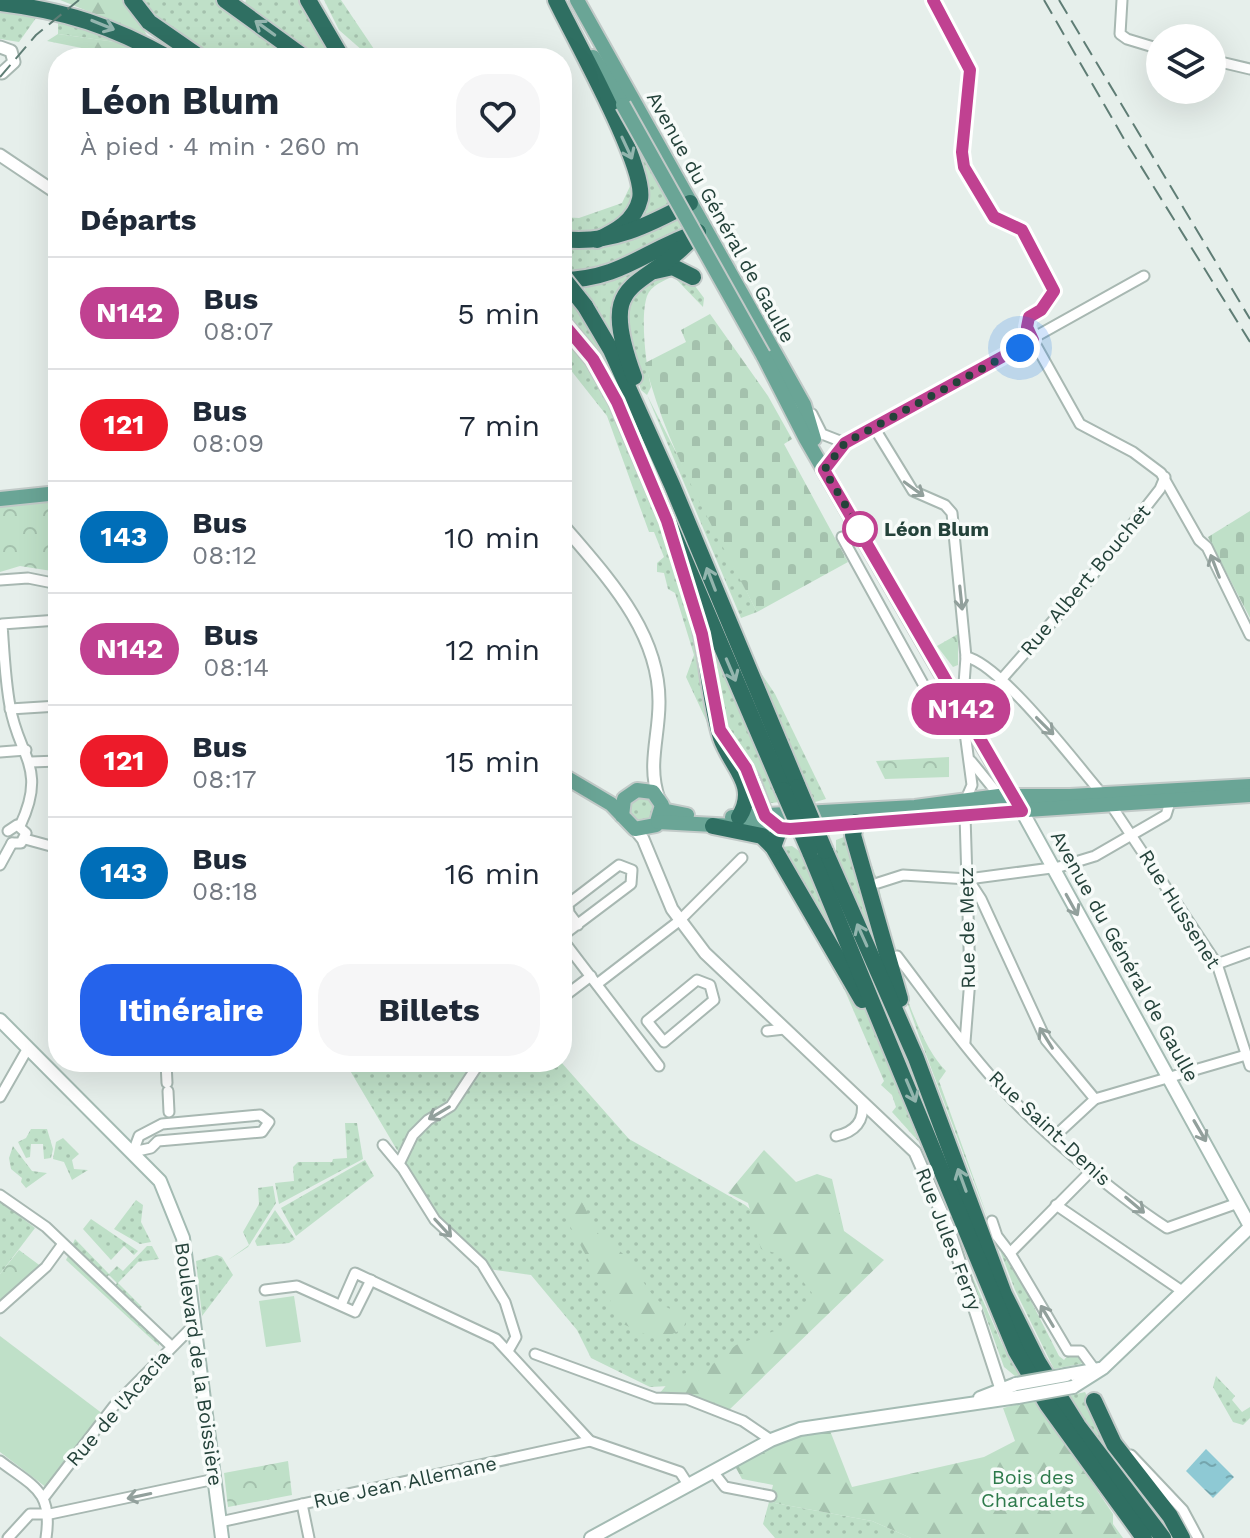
<!DOCTYPE html>
<html lang="fr">
<head>
<meta charset="utf-8">
<style>
  :root { --surface:#fff; --page:#f6f6f7; --text:#1f2937; --muted:#747a83; --line:#e0e1e3; --accent:#2563eb }
  body { margin:0; font-family:"Work Sans",sans-serif; background:var(--page); color:var(--text); height:100vh; display:flex; flex-direction:column; font-size:30px; white-space:nowrap }
  * { box-sizing:border-box; margin:0 }
  p { font-size:26px; color:var(--muted) }
  .icon { flex:none; width:44px; height:44px; fill:none; stroke:currentColor; stroke-width:2; stroke-linecap:round; stroke-linejoin:round }
  .map { position:relative; flex:1; overflow:hidden }
  .drawer { position:absolute; left:48px; top:48px; width:524px; height:1024px; display:flex; flex-direction:column; background:var(--surface); border-radius:32px; box-shadow:0 8px 32px #0002 }
  .drawer>* { flex:none }
  .badge { padding:0 16px; border-radius:26px; font-size:28px; line-height:52px }
  .controls { position:absolute; left:1146px; top:24px; display:grid; gap:16px }
  .controls a { display:grid; place-items:center; width:80px; height:80px; border-radius:50%; background:var(--surface); box-shadow:0 8px 32px #0002; font-size:40px }
  .you { position:absolute; width:40px; height:40px; margin:-20px; border:6px solid #fff; border-radius:50%; background:#1a73e8; box-shadow:0 0 0 12px #1a73e833 }
  .map>.badge { position:absolute; translate:-50% -50%; box-shadow:0 0 0 4px #fff }
  h2 { padding:0 32px; font-size:30px; line-height:72px }
  .round { display:grid; place-items:center; flex:none; width:84px; height:84px; border-radius:32px; background:var(--page) }
  .summary { display:flex; align-items:center; justify-content:space-between; height:136px; padding:0 32px }
  h1 { font-size:38px; font-weight:700; line-height:60px }
  .cta { display:flex; gap:16px; margin-top:auto; padding:16px 32px }
  .cta a { flex:1; height:92px; border-radius:32px; background:var(--accent); color:#fff; font-size:32px; font-weight:700; line-height:92px; text-align:center }
  .cta a+a { background:var(--page); color:var(--text) }
  ul { padding:0; list-style:none }
  li { display:flex; align-items:center; gap:24px; height:112px; padding:0 32px; border-top:2px solid var(--line) }
  li div { flex:1 }
  li b { display:block; font-size:30px }
  li em { font-style:normal }
  li .badge { min-width:88px; font-weight:700; text-align:center }
  .map>svg:first-child { display:block }
  .grass { fill:url(#grass-dots) }
  .forest { fill:url(#forest-firs) }
  .cemetery { fill:url(#cemetery-stones) }
  .park { fill:url(#park-crowns) }
  .garden { fill:#bfe0c8 }
  .water { fill:url(#water-ripples) }
  .lines { fill:none; stroke-linecap:round; stroke-linejoin:round }
  .minor-casing { stroke:#a8b8b2; stroke-width:13 }
  .tertiary-casing { stroke:#a8b8b2; stroke-width:15 }
  .secondary-casing { stroke:#a4bbb3; stroke-width:16 }
  .primary-casing { stroke:#c2cac8; stroke-width:18 }
  .motorway-casing { stroke:#c2cac8; stroke-width:20 }
  .minor { stroke:#fff; stroke-width:9 }
  .tertiary { stroke:#fff; stroke-width:11 }
  .secondary { stroke:#fff; stroke-width:12 }
  .primary { stroke:#6aa596; stroke-width:14 }
  .motorway { stroke:#2f6f62; stroke-width:16 }
  .rail { stroke:#5f7d75; stroke-width:2; stroke-dasharray:16 8; stroke-linecap:butt }
  .secondary-bridge-casing { stroke:#a4bbb3; stroke-width:16; stroke-linecap:butt }
  .primary-bridge-casing { stroke:#c2cac8; stroke-width:18; stroke-linecap:butt }
  .motorway-bridge-casing { stroke:#c2cac8; stroke-width:20; stroke-linecap:butt }
  .secondary-bridge { stroke:#fff; stroke-width:12 }
  .primary-bridge { stroke:#6aa596; stroke-width:14 }
  .motorway-bridge { stroke:#2f6f62; stroke-width:16 }
  .oneway { stroke:#93b5ae }
  .oneway2 { stroke:#92a09c }
  .line-casing { stroke:#fff; stroke-width:18 }
  .line { stroke:#c04191; stroke-width:12 }
  .walk { stroke:#24423a; stroke-width:8; stroke-dasharray:0 14.4 }
  .stop-dot { fill:#fff; stroke:#c04191; stroke-width:4 }
  .labels { text-anchor:middle; dominant-baseline:central; stroke-width:7; stroke-linejoin:round; paint-order:stroke }
  .street-label { font-size:20px; fill:#24423a; stroke:#f7fbf9 }
  .stop-label { font-size:20px; font-weight:bold; fill:#24423a; stroke:#f7fbf9; text-anchor:start }
  .park-label { font-size:20px; fill:#2d7a4b; stroke:#f7fbf9 }
</style>
</head>
<body>
<div class="map">
<svg width="1250" height="1538" viewBox="0 0 1250 1538">
  <defs>
    <pattern id="grass-dots" width="8" height="8" patternUnits="userSpaceOnUse" patternTransform="scale(2)"><rect width="8" height="8" fill="#bfe0c8"/><path d="M2 2h.1M6 6h.1" fill="none" stroke="#a4c1ad" stroke-width="1.8" stroke-linecap="round"/></pattern>
    <pattern id="forest-firs" width="22" height="20" patternUnits="userSpaceOnUse" patternTransform="scale(2)"><rect width="22" height="20" fill="#bfe0c8"/><path d="M5 1l3.5 6h-7zM16 11l3.5 6h-7z" fill="#a4c1ad"/></pattern>
    <pattern id="cemetery-stones" width="16" height="16" patternUnits="userSpaceOnUse" patternTransform="scale(2)"><rect width="16" height="16" fill="#bfe0c8"/><path d="M2 7V4a2 2 0 0 1 4 0v3zM10 15v-3a2 2 0 0 1 4 0v3z" fill="#a4c1ad"/></pattern>
    <pattern id="park-crowns" width="20" height="18" patternUnits="userSpaceOnUse" patternTransform="scale(2)"><rect width="20" height="18" fill="#bfe0c8"/><path d="M2 6a3 3 0 1 1 6 0M12 15a3 3 0 1 1 6 0" fill="none" stroke="#a4c1ad"/></pattern>
    <pattern id="water-ripples" width="26" height="14" patternUnits="userSpaceOnUse" patternTransform="scale(2)"><rect width="26" height="14" fill="#8ec9d4"/><path d="M2 4q2-2 4 0t4 0M15 11q2-2 4 0t4 0" fill="none" stroke="#74a5ad"/></pattern>
  </defs>
  <rect width="100%" height="100%" fill="#e6efeb"/>
  <g class="grass">
    <path d="M140 0H220L301 58H211L164 28Z"/>
    <path d="M246 0H300L337 58H322L245 4Z"/>
    <path d="M324 0H341L380 58H371L339 30Z"/>
    <path d="M0 5 47 11 137 45 58 34V23L36 18 19 42 0 39Z"/>
    <path d="M624 119 671 205 641 220 647 183Z"/>
    <path d="M634 178 637 186 625 217 596 232 562 231V217L579 218 622 203Z"/>
    <path d="M677 215 683 225 676 233 613 266 575 275 562 262V244Z"/>
    <path d="M639 268 623 288 617 346 583 286 612 280Z"/>
    <path d="M672 269 689 278 704 298 703 307 673 276C664 281 651 285 647 296 640 317 646 365 651 387L647 395 757 612 741 618 647 395 641 390C632 359 611 315 639 288 646 280 662 275 672 269Z"/>
    <path d="M562 288 598 337 628 404 562 313Z"/>
    <path d="M562 331C621 404 648 500 683 586L692 613 714 737 686 677 694 655 675 593 668 589 664 573 657 572V563L664 557 654 532H649L607 416 562 359Z"/>
    <path d="M707 628 780 802 763 804 746 758 718 709Z"/>
    <path d="M757 667 775 694 826 799 815 802Z"/>
    <circle cx="642" cy="810" r="13"/>
    <path d="M859 833C866 852 876 872 880 892 888 940 913 1039 946 1071L939 1081 1000 1252H1004L1033 1297 1032 1303 1059 1356 1064 1360 1068 1355 1083 1357 1085 1363 1054 1369 1015 1290 919 1036 900 982Z"/>
    <path d="M844 837 880 953 879 957 836 851V840Z"/>
    <path d="M792 846 802 853 849 959 846 961 780 847Z"/>
    <path d="M772 854 867 1014 919 1142 892 1112 896 1107 892 1095 881 1085 884 1081 845 991 768 855Z"/>
    <path d="M345 1062H561L629 1139 745 1205 815 1264 814 1314 707 1384 650 1387 591 1358 577 1330 531 1275 488 1269 448 1231 405 1165V1154L397 1150Z"/>
    <path d="M345 1123H357L363 1159 279 1204 275 1183 294 1181 293 1167 298 1162H332L333 1159 347 1158Z"/>
    <path d="M31 1129H47L53 1149 51 1158 44 1159 43 1144H31L30 1157 26 1158 18 1142 26 1138Z"/>
    <path d="M63 1138 79 1154 72 1160 74 1169 88 1170 72 1180 64 1162 53 1159 56 1142Z"/>
    <path d="M13 1146 32 1171 47 1173 26 1188 21 1182 22 1178 11 1169 9 1158Z"/>
    <path d="M365 1160 374 1176 296 1236 281 1208Z"/>
    <path d="M273 1186 276 1203 248 1247 228 1260 249 1245 243 1232 259 1204 258 1188Z"/>
    <path d="M136 1200 143 1205 141 1222 151 1242 140 1244 114 1229Z"/>
    <path d="M0 1201 35 1228 0 1274Z"/>
    <path d="M275 1210 295 1239 289 1243 257 1246 255 1241Z"/>
    <path d="M91 1219 138 1251 134 1255 124 1246 111 1260 83 1229Z"/>
    <path d="M75 1239 109 1274 117 1266 123 1271 147 1246H152L159 1259 138 1262 118 1283 142 1307 136 1310 113 1288 117 1283 109 1275 104 1280 71 1248Z"/>
    <path d="M217 1255 222 1257 233 1275 202 1316 196 1261Z"/>
    <path d="M68 1256 159 1339V1346L66 1260Z"/>
    <path d="M966 1262 1002 1344 1020 1375 1015 1376 1004 1367Z"/>
    <path d="M1216 1376 1235 1396 1232 1400 1242 1412 1250 1407V1418L1243 1425 1233 1422 1213 1387Z"/>
    <path d="M1085 1392 1099 1419 1167 1519 1173 1538 1068 1396Z"/>
    <path d="M769 1502 872 1521 911 1538H775L763 1524Z"/>
  </g>
  <g class="forest">
    <path d="M60 0H125L147 35Z"/>
    <path d="M58 34 137 45 159 58H131L47 41Z"/>
    <path d="M764 1150 796 1182 817 1174 832 1179 844 1231 884 1260 729 1410 659 1394 674 1376 708 1368 736 1345 788 1326 812 1293 782 1255 761 1249 748 1203 728 1193Z"/>
    <path d="M575 1198 580 1199C587 1209 590 1223 597 1232 604 1242 617 1247 625 1256 644 1276 650 1306 680 1312L686 1321 683 1329 668 1336H649L623 1324 563 1213 567 1201Z"/>
    <path d="M1036 1400 1113 1514V1524L1123 1538H911L872 1521 769 1502 773 1485 742 1479 736 1468 727 1465 771 1440 827 1423 852 1487 984 1457 1015 1441 1003 1408Z"/>
  </g>
  <g class="cemetery">
    <path d="M710 314 768 396 792 439 784 444 848 562 757 612C716 532 667 451 645 363L686 342 681 330Z"/>
    <path d="M1250 511V618L1208 537Z"/>
  </g>
  <g class="park">
    <path d="M34 500 58 501V572L20 566 0 572V506Z"/>
    <path d="M958 634V665L953 667 937 646Z"/>
    <path d="M949 757V777L885 779 876 761Z"/>
    <path d="M19 1250 42 1267 0 1302V1274Z"/>
    <path d="M288 1461 292 1495 228 1507 224 1473Z"/>
  </g>
  <g class="garden">
    <path d="M294 1296 301 1342 266 1347 259 1301Z"/>
    <path d="M0 1336 103 1414 47 1488 0 1452Z"/>
  </g>
  <path class="water" d="M1206 1449 1234 1477 1213 1498 1186 1471Z"/>
  <g class="lines">
    <g class="minor-casing">
      <g id="minor">
        <path d="M1122 0 1120 34 1127 39 1160 49"/>
        <path d="M1212 60 1250 69"/>
        <path d="M1033 340 1080 424 1133 452 1161 473 1199 540 1207 547 1250 635"/>
        <path d="M812 414 822 434 845 443"/>
        <path d="M875 429 913 491 945 505 952 513 966 657 962 710 972 785 966 799"/>
        <path d="M824 470 845 443 1144 276"/>
        <path d="M842 537 943 720 951 724 963 723"/>
        <path d="M0 580 28 578 58 584"/>
        <path d="M966 657C1000 663 1077 765 1102 794"/>
        <path d="M1000 681 1088 581 1160 489 1165 477"/>
        <path d="M10 709 58 706"/>
        <path d="M0 752 26 750"/>
        <path d="M971 761 1001 798"/>
        <path d="M31 762 58 761"/>
        <path d="M1111 805 1217 964 1250 1066"/>
        <path d="M20 826C48 767 18 756 10 706 5 679 4 651 2 624L58 620"/>
        <path d="M8 831 17 825 26 833 21 843H12"/>
        <path d="M25 839 58 848"/>
        <path d="M0 865 12 843"/>
        <path d="M968 879 981 899 1046 1040 1095 1099"/>
        <path d="M878 883 903 875 968 879 1059 867 1095 856 1166 815 1171 799"/>
        <path d="M562 936 631 884 632 870 619 865 568 904 569 913 578 925"/>
        <path d="M562 939 659 1066"/>
        <path d="M897 956C929 998 960 1042 995 1081 1038 1129 1113 1193 1167 1228L1238 1203"/>
        <path d="M1217 964 1250 952"/>
        <path d="M697 980 710 985 714 1000 664 1042 647 1021Z"/>
        <path d="M597 984 679 921 742 858"/>
        <path d="M562 998 591 976"/>
        <path d="M767 1031 784 1029"/>
        <path d="M965 1042 970 979 965 815"/>
        <path d="M166 1062 167 1083"/>
        <path d="M168 1091 169 1112"/>
        <path d="M0 1097 28 1048"/>
        <path d="M260 1115 269 1122 262 1132 158 1141 151 1148 133 1152 139 1136 162 1124Z"/>
        <path d="M836 1136C855 1132 865 1121 862 1102"/>
        <path d="M1054 1137 1095 1099 1246 1055"/>
        <path d="M383 1145 403 1169 435 1220 482 1264 505 1302 516 1337 508 1351"/>
        <path d="M399 1164 413 1135 428 1120 451 1106 480 1062"/>
        <path d="M1093 1169 1010 1253 1068 1351H1081L1095 1370"/>
        <path d="M0 1195 46 1227 171 1346"/>
        <path d="M1056 1205 1182 1291"/>
        <path d="M992 1221 997 1236 1010 1253"/>
        <path d="M265 1290 297 1286 355 1312 371 1280"/>
        <path d="M341 1305 355 1273 496 1339 590 1441 680 1472 689 1486"/>
        <path d="M0 1308 46 1267 62 1245"/>
        <path d="M535 1354 655 1398 687 1399 743 1421 771 1440"/>
        <path d="M1131 1455 1183 1510 1198 1538"/>
        <path d="M0 1461C34 1487 53 1491 46 1538"/>
        <path d="M714 1473 725 1487 771 1496"/>
        <path d="M45 1496 114 1406 195 1324"/>
        <path d="M302 1504 309 1538"/>
        <path d="M220 1522 590 1441"/>
        <path d="M8 1538 30 1514H50L215 1479"/>
      </g>
    </g>
    <g class="tertiary-casing">
      <g id="tertiary">
        <path d="M0 47 11 51 14 62 2 73"/>
        <path d="M0 155 58 194"/>
        <path d="M562 524C605 575 660 631 659 703 659 737 647 766 659 799"/>
        <path d="M635 829 643 839 672 909 705 953 915 1152 948 1227 1004 1398"/>
      </g>
    </g>
    <g class="secondary-casing">
      <g id="secondary">
        <path d="M1028 808 1022 811 1250 1226"/>
        <path d="M0 1020 160 1181 183 1238 222 1538"/>
        <path d="M1066 1375 1100 1369"/>
        <path d="M1073 1387 1103 1368 1250 1227"/>
        <path d="M980 1398 1016 1384"/>
        <path d="M591 1538 771 1440 800 1429 1018 1397"/>
      </g>
    </g>
    <g class="primary-casing">
      <g id="primary">
        <path d="M577 0 804 405 814 439"/>
        <path d="M593 57 623 105"/>
        <path d="M763 355 806 439 1015 801"/>
        <path d="M0 499 58 493"/>
        <path d="M562 775 611 804 635 829 656 825 662 805 653 792 637 790 624 799 622 816"/>
        <path d="M662 810 687 815"/>
        <path d="M732 817 915 807 999 796H1070L1250 786"/>
        <path d="M658 822 790 829 876 820 1250 795"/>
      </g>
    </g>
    <g class="motorway-casing">
      <g id="motorway">
        <path d="M132 0 149 22 201 58"/>
        <path d="M225 0 305 58"/>
        <path d="M308 0 342 58"/>
        <path d="M556 0C573 36 647 167 640 199 635 221 616 231 597 240"/>
        <path d="M0 3C66 11 112 26 169 58"/>
        <path d="M562 239C610 245 649 225 690 203"/>
        <path d="M655 271 673 267 693 277"/>
        <path d="M562 280C622 279 645 250 698 232"/>
        <path d="M585 306 611 350 672 485 798 787"/>
        <path d="M562 322 593 359 617 402 783 790"/>
        <path d="M634 377C595 270 642 296 698 232"/>
        <path d="M696 609C708 651 708 696 721 738 731 767 759 785 739 817"/>
        <path d="M751 778 765 816"/>
        <path d="M856 822 853 835 900 999"/>
        <path d="M713 826 762 836 773 847 862 1000"/>
        <path d="M773 847 780 828"/>
        <path d="M825 851 916 1058 1004 1294 1038 1362 1078 1426 1163 1538"/>
        <path d="M810 852 1016 1351 1047 1404 1144 1538"/>
        <path d="M1094 1401 1114 1444 1170 1516 1182 1538"/>
      </g>
    </g>
    <use href="#minor" class="minor"/>
    <use href="#tertiary" class="tertiary"/>
    <use href="#secondary" class="secondary"/>
    <use href="#primary" class="primary"/>
    <use href="#motorway" class="motorway"/>
    <g class="rail">
      <path d="M1044 0 1124 139 1250 342"/>
      <path d="M1059 0 1250 319"/>
      <path d="M0 77 36 35 79 0"/>
    </g>
    <g class="secondary-bridge-casing">
      <g id="secondary-bridge">
        <path d="M1016 1384 1066 1375"/>
        <path d="M1018 1397 1073 1387"/>
      </g>
    </g>
    <g class="primary-bridge-casing">
      <path id="primary-bridge" d="M623 105 763 355"/>
    </g>
    <g class="motorway-bridge-casing">
      <g id="motorway-bridge">
        <path d="M562 277 585 306"/>
        <path d="M798 787 825 851"/>
        <path d="M783 790 810 852"/>
      </g>
    </g>
    <use href="#secondary-bridge" class="secondary-bridge"/>
    <use href="#primary-bridge" class="primary-bridge"/>
    <use href="#motorway-bridge" class="motorway-bridge"/>
  </g>
  <defs><path id="oneway-shaft" d="M-6 0H5M1.5-3L5.5 0L1.5 3" fill="none" stroke-width="1.6" stroke-linecap="round" stroke-linejoin="round" transform="scale(2)"/></defs>
  <g class="oneway">
    <use href="#oneway-shaft" transform="translate(103 25) rotate(22)"/>
    <use href="#oneway-shaft" transform="translate(265 28) rotate(-144)"/>
    <use href="#oneway-shaft" transform="translate(627 148) rotate(65)"/>
    <use href="#oneway-shaft" transform="translate(711 579) rotate(-111)"/>
    <use href="#oneway-shaft" transform="translate(731 670) rotate(67)"/>
    <use href="#oneway-shaft" transform="translate(862 935) rotate(-114)"/>
    <use href="#oneway-shaft" transform="translate(911 1091) rotate(67)"/>
    <use href="#oneway-shaft" transform="translate(962 1180) rotate(-110)"/>
  </g>
  <g class="oneway2">
    <use href="#oneway-shaft" transform="translate(914 489) rotate(36)"/>
    <use href="#oneway-shaft" transform="translate(1215 566) rotate(-111)"/>
    <use href="#oneway-shaft" transform="translate(961 598) rotate(84)"/>
    <use href="#oneway-shaft" transform="translate(1045 726) rotate(45)"/>
    <use href="#oneway-shaft" transform="translate(1072 905) rotate(61)"/>
    <use href="#oneway-shaft" transform="translate(1046 1038) rotate(-122)"/>
    <use href="#oneway-shaft" transform="translate(439 1113) rotate(149)"/>
    <use href="#oneway-shaft" transform="translate(1200 1131) rotate(60)"/>
    <use href="#oneway-shaft" transform="translate(1135 1205) rotate(40)"/>
    <use href="#oneway-shaft" transform="translate(443 1228) rotate(47)"/>
    <use href="#oneway-shaft" transform="translate(1047 1316) rotate(-121)"/>
    <use href="#oneway-shaft" transform="translate(139 1496) rotate(168)"/>
  </g>
  <g class="lines">
    <g class="line-casing">
      <path id="line" d="M562 322 593 359 617 402 667 521 702 634 720 730 746 768 765 816 780 828 790 829 1022 811 824 470 845 443 1033 340 1027 327 1029 317 1041 310 1054 291 1022 230 994 217 964 167 962 152 970 70 933 0"/>
    </g>
    <use href="#line" class="line"/>
    <path class="walk" d="M860 529 824 470 845 443 1020 348"/>
  </g>
  <circle class="stop-dot" cx="860" cy="529" r="16"/>
  <g class="labels">
    <g class="street-label">
      <text transform="translate(721 217) rotate(61)">Avenue du Général de Gaulle</text>
      <text transform="translate(1085 580) rotate(-50)">Rue Albert Bouchet</text>
      <text transform="translate(1180 909) rotate(58)">Rue Hussenet</text>
      <text transform="translate(967 928) rotate(-91)">Rue de Metz</text>
      <text transform="translate(1125 956) rotate(61)">Avenue du Général de Gaulle</text>
      <text transform="translate(1050 1128) rotate(43)">Rue Saint-Denis</text>
      <text transform="translate(949 1239) rotate(69)">Rue Jules Ferry</text>
      <text transform="translate(199 1364) rotate(82)">Boulevard de la Boissière</text>
      <text transform="translate(118 1408) rotate(-49)">Rue de l'Acacia</text>
      <text transform="translate(405 1482) rotate(-12)">Rue Jean Allemane</text>
    </g>
    <g class="stop-label">
      <text x="884" y="529">Léon Blum</text>
    </g>
    <g class="park-label">
      <text x="1033" y="1477">Bois des<tspan x="1033" dy="23">Charcalets</tspan></text>
    </g>
  </g>
</svg>
<div class="controls">
<a><svg class="icon" aria-label="layers" viewBox="0 0 24 24"><path d="M12 4l9 5-9 5-9-5zM3 14l9 5 9-5"/></svg></a>
</div>
<div class="you" style="left:1020px;top:348px"></div>
<b class="badge" style="left:961px;top:709px;background:#c04191;color:#fff">N142</b>
<section class="drawer">
<div class="summary"><div><h1>Léon Blum</h1><p>À pied · 4 min · 260 m</p></div><a class="round"><svg class="icon" aria-label="heart" viewBox="0 0 24 24"><path d="M12 20l-8-8c-3-5 5-10 8-4 3-6 11-1 8 4z"/></svg></a></div>
<h2>Départs</h2>
<ul>
<li><span class="badge" style="background:#c04191;color:#fff">N142</span><div><b>Bus</b><p>08:07</p></div><em>5 min</em></li>
<li><span class="badge" style="background:#ed1b2a;color:#fff">121</span><div><b>Bus</b><p>08:09</p></div><em>7 min</em></li>
<li><span class="badge" style="background:#006eb8;color:#fff">143</span><div><b>Bus</b><p>08:12</p></div><em>10 min</em></li>
<li><span class="badge" style="background:#c04191;color:#fff">N142</span><div><b>Bus</b><p>08:14</p></div><em>12 min</em></li>
<li><span class="badge" style="background:#ed1b2a;color:#fff">121</span><div><b>Bus</b><p>08:17</p></div><em>15 min</em></li>
<li><span class="badge" style="background:#006eb8;color:#fff">143</span><div><b>Bus</b><p>08:18</p></div><em>16 min</em></li>
</ul>
<div class="cta"><a>Itinéraire</a><a>Billets</a></div>
</section>
</div>
</body>
</html>
